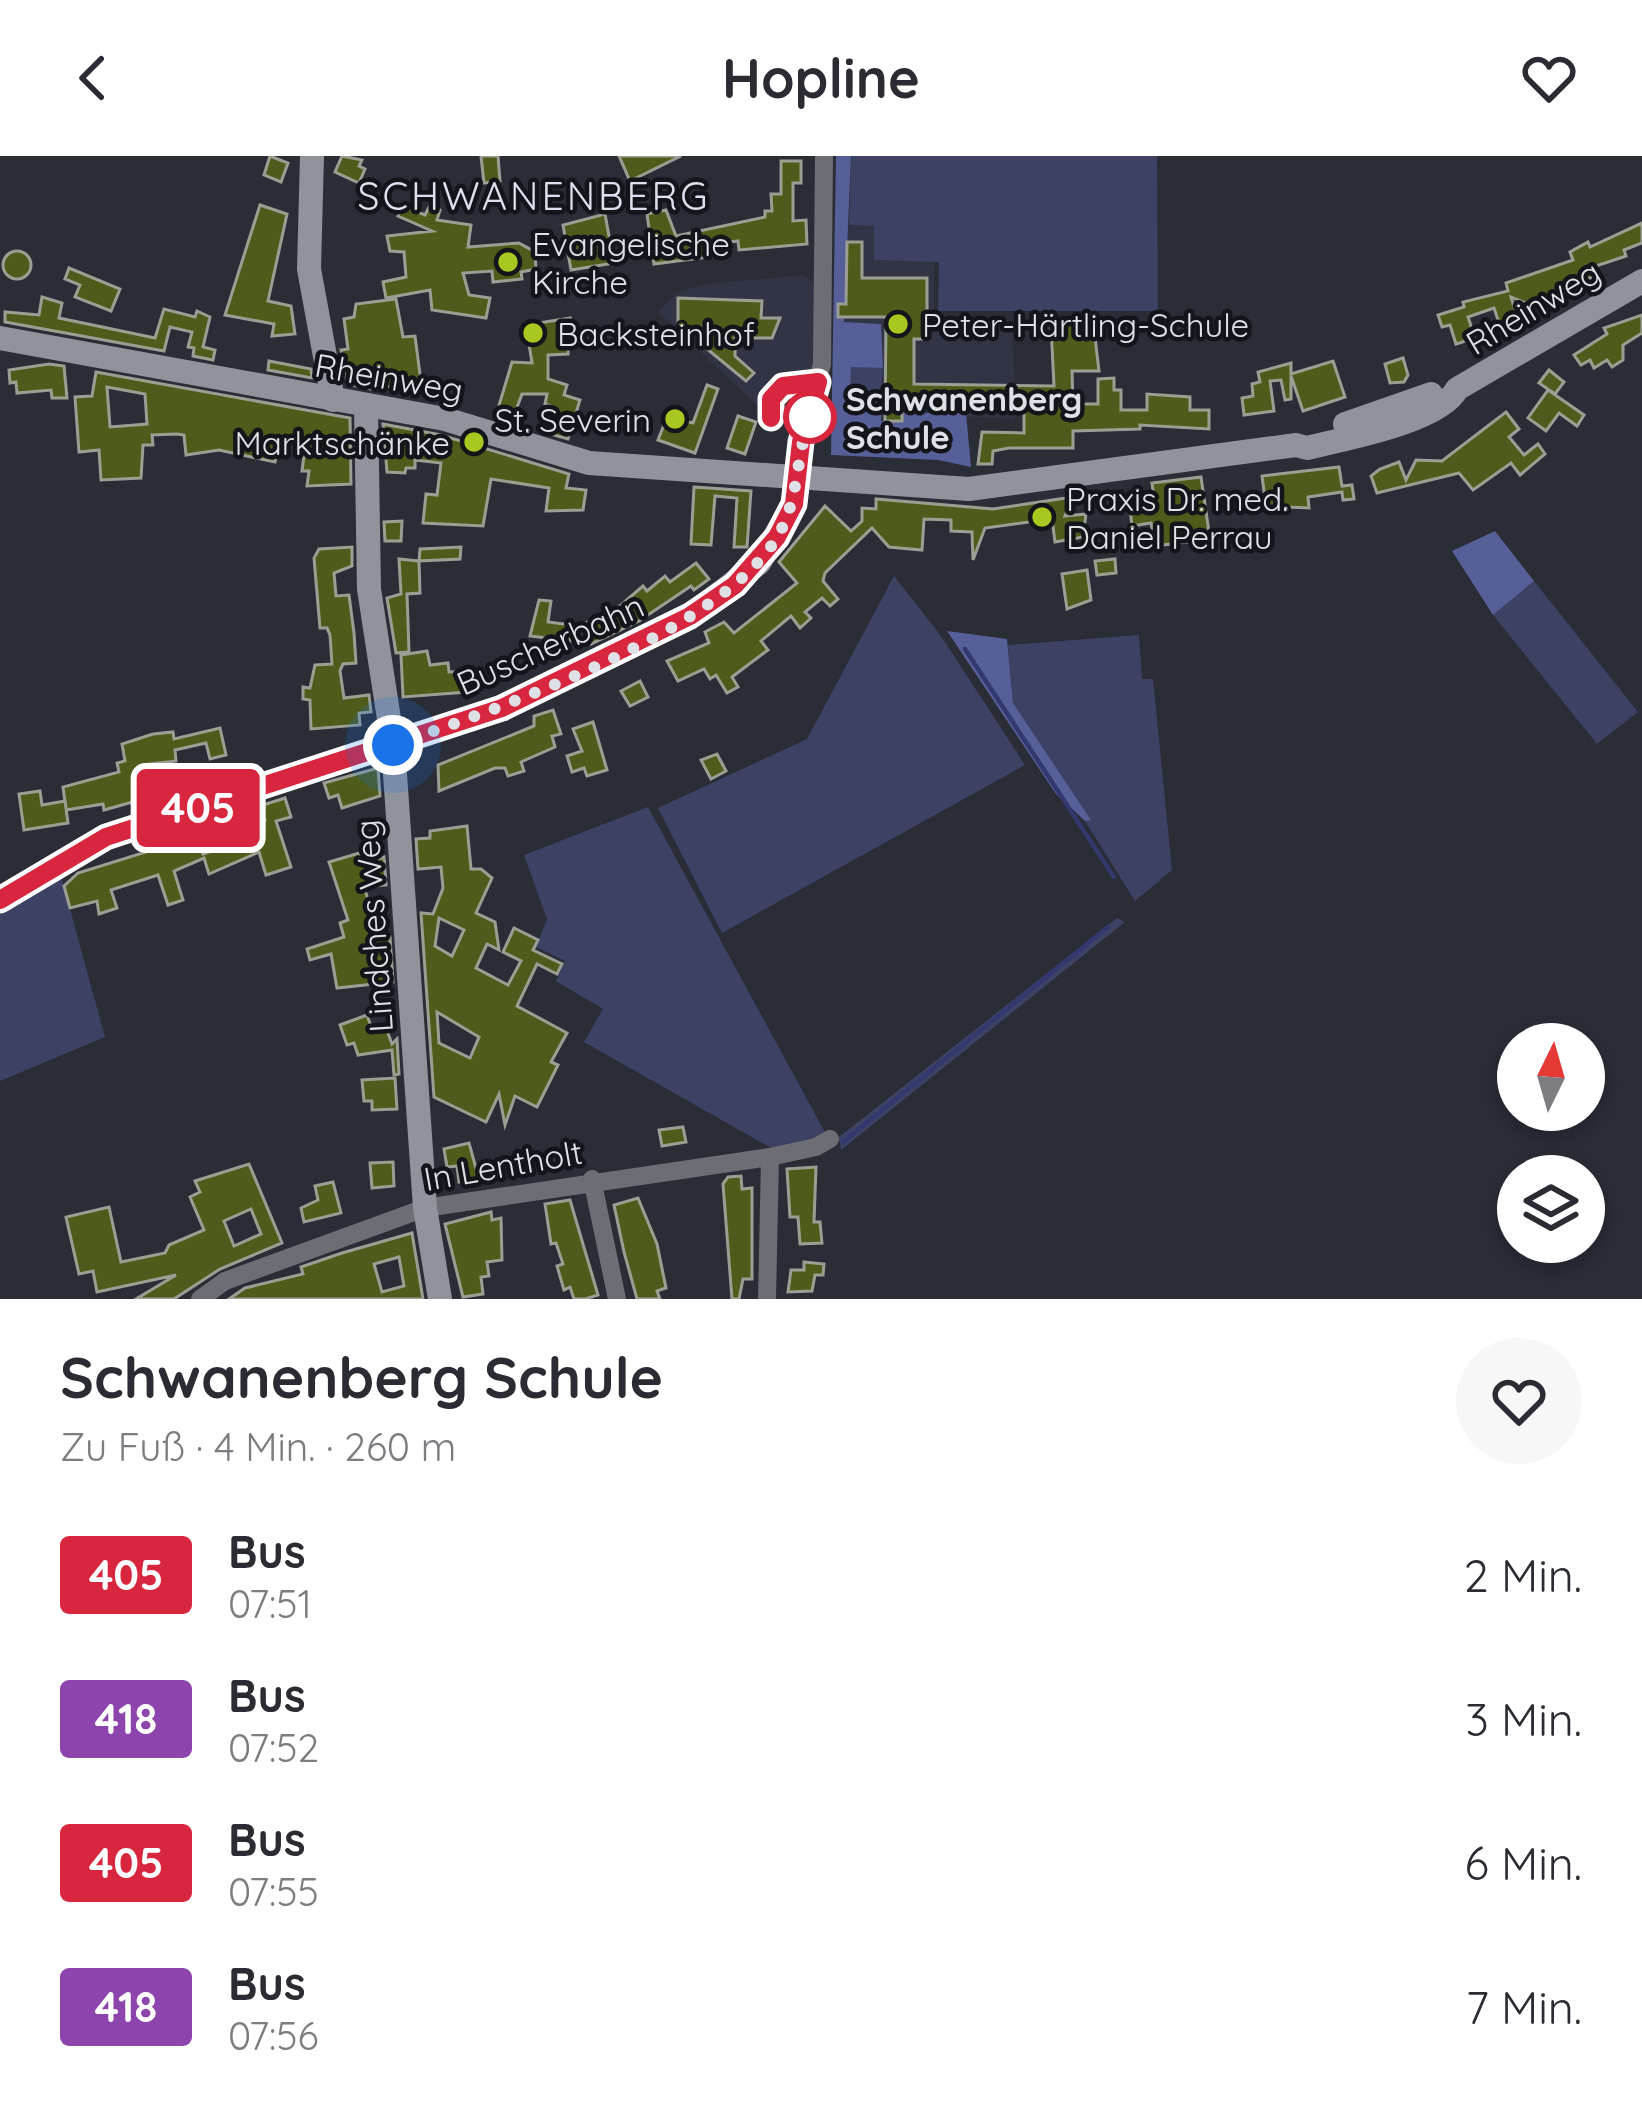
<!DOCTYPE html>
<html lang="de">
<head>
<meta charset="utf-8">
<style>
  :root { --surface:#fff; --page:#f7f7f7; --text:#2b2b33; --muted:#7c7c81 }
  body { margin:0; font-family:Quicksand,sans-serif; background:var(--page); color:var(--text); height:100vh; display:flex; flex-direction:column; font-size:45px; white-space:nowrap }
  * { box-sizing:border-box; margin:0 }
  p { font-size:39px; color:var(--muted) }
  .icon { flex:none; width:66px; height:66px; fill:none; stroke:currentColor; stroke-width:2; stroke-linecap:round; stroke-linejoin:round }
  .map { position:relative; height:1143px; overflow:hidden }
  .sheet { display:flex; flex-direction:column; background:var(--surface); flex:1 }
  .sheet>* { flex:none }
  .badge { padding:0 24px; border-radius:9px; font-size:42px; line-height:78px }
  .needle { width:78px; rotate:5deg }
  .buttons { position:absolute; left:1497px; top:867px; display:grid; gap:24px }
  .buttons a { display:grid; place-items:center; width:108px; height:108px; border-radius:50%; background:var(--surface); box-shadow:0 6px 18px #0003; font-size:60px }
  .you { position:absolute; width:60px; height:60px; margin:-30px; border:9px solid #fff; border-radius:50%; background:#1a73e8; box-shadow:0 0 0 18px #1a73e833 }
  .map>.badge { position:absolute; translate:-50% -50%; box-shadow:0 0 0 6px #fff }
  .round { display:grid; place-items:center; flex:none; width:126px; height:126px; border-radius:63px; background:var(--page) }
  .head { display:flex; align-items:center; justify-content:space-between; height:204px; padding:0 60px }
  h1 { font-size:57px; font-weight:800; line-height:90px }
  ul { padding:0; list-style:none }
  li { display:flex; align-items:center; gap:36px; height:144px; padding:0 60px }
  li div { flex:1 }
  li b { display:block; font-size:45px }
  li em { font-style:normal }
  li .badge { min-width:132px; font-weight:700; text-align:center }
  header { display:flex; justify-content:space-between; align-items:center; height:156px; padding:0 60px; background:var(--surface); font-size:54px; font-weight:800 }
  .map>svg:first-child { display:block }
  .built { fill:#313444 }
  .green { fill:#3d4265 }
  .forest { fill:#575f98 }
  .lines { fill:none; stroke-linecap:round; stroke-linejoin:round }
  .stream { stroke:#33396e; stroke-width:4.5 }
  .building { fill:#4d5c1a; stroke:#9b9f93; stroke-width:3; fill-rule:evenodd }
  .street { stroke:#6d6e74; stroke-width:18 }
  .secondary { stroke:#91939c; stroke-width:24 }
  .line-casing { stroke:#fff; stroke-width:27 }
  .line { stroke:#d7263d; stroke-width:18 }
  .walk { stroke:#dfe1e7; stroke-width:12; stroke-dasharray:0 21.6 }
  .poi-dot { fill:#a6c820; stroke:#14151a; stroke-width:4.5 }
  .stop-dot { fill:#fff; stroke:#d7263d; stroke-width:6 }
  .labels { text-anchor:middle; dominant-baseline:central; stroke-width:9; stroke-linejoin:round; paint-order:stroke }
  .poi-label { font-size:33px; fill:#dfe1e7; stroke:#14151a; text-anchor:start }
  .street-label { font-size:33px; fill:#dfe1e7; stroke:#14151a }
  .stop-label { font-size:33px; font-weight:bold; fill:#dfe1e7; stroke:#14151a; text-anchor:start }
  .quarter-label { font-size:39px; letter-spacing:3px; fill:#dde0ed; stroke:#14151a }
</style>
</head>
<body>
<header><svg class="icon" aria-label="back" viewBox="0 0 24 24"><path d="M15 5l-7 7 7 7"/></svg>Hopline<svg class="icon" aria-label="heart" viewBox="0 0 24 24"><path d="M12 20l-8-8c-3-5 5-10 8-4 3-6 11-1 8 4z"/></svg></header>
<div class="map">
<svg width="1642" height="1143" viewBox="0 0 1642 1143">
  <rect width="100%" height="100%" fill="#2a2c36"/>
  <g class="built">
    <path d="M845 70H874L875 104 934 105V174L1013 176 1015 263 903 257V266L881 265 883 212 844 167Z"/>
    <path d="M804 119 817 129 813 215 807 222 774 230 763 255 658 156 678 136 707 128Z"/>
  </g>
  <g class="green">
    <path d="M851 0H1157L1158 155H938L939 106 874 104V70L849 69Z"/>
    <path d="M851 210 883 212 881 241 850 239Z"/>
    <path d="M894 420 941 480 1025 609 722 777 658 652 807 583Z"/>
    <path d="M1534 425 1638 556 1597 588 1493 459Z"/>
    <path d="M1139 479 1142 523H1153L1172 714 1135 745 1085 665 1089 661 1013 547 1008 489Z"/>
    <path d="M648 651 827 980 773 993 584 886 603 853 556 825 565 805 536 791 547 763 524 699Z"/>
    <path d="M60 717 105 881 0 925V755Z"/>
    <path d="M1117 762 1125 766 841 994 839 981Z"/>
  </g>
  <g class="forest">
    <path d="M836 0H851L844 166 881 168 883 212 851 211 850 239 881 241V265L902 266 903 257H966L971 311 938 304 831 299Z"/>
    <path d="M1495 375 1534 425 1493 459 1452 395Z"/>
    <path d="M947 475 1007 483 1013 547 1091 664 1085 665 1056 638Z"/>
  </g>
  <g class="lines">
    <g class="stream">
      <path d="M965 493 1114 721"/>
      <path d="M843 986 1108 771"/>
    </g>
  </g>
  <g class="building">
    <path d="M270 0 288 7 281 26 264 19Z"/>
    <path d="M342 0 362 4 359 10 365 13 359 27 335 16Z"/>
    <path d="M481 0H498L500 25 484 27Z"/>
    <path d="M619 0H681L630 25Z"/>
    <path d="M781 5H801V27H793V65L806 64 807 88 739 94 738 85 714 88 716 100 654 108 647 58 666 54 676 80 765 61V55H772L771 38H781Z"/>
    <path d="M260 49 287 58 268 145 291 150 295 178 272 180 274 168 225 159Z"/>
    <path d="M430 49 440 54 437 64 471 69 468 91 519 87 535 96 536 113 521 116 522 123 493 126 492 115 463 117 469 139 490 142 486 162 432 154 430 134 386 142 383 126 406 121 404 96 390 95 387 80 432 75 398 60 403 50 425 59Z"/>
    <path d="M605 58 614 107 571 114 563 69Z"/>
    <path d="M1642 67V87L1624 94 1626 100 1590 112 1593 121 1558 134 1562 144 1552 140 1533 150 1511 141 1518 163 1500 170 1494 152 1468 161 1475 182 1456 188 1450 169 1442 171 1438 159 1464 151 1463 146 1508 135 1506 127 1573 104 1570 96 1588 86 1590 91Z"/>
    <path d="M847 86H862V122H927V183H914V228L1054 230 1051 170 1080 166V173H1094L1099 215H1072L1073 248H1098V223L1114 222V234H1121V254H1147V238L1190 241V254H1209V273L1140 269V273L1073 275V292H1009L993 295 992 308H978L982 276 1024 277V251H902V265H885L886 161H838V148H846Z"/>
    <circle cx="17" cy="109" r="14"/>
    <path d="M69 112 120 133 111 155 75 141 80 129 65 123Z"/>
    <path d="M42 141 62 147 59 162 155 182 164 153 195 161 197 155 210 161 203 191 215 194 213 204 193 200 194 192 188 191 192 176 170 171 164 195 5 166V156L39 159Z"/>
    <path d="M678 142 762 145 761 162H780L772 182H735V200L754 217 746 225 701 188V171L678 170Z"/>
    <path d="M396 143 403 181 415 180 421 226 371 233 347 228 341 194 348 193 344 163 354 161 356 148Z"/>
    <path d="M1642 159V177L1623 189V204L1612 211 1607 204 1594 212 1590 204 1581 209 1574 199 1607 178 1604 172Z"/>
    <path d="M570 162 568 198 548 199V223L567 229 564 239 580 244 568 283 543 276 551 250 545 248 547 238H522L513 262 497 256 512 206 532 207 526 169Z"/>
    <path d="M1403 202 1408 219 1404 226 1390 227 1385 208Z"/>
    <path d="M269 205 311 213 312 222 268 214Z"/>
    <path d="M1333 205 1345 241 1303 255 1291 220V243L1285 244 1281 224 1270 225 1274 255 1244 259 1242 242 1253 240 1252 228 1260 226 1258 216 1291 207V218Z"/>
    <path d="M49 208 64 210 67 242H52L51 234 17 237 16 226 10 227 9 214Z"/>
    <path d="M1549 214 1564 226 1555 238 1539 227Z"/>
    <path d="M96 216 350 262 351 328 307 330 309 315H302L306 284 281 280 275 306 219 294 186 299 184 279 177 278 152 279 153 289H143L141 322 101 324 99 294 79 296 75 241 92 240ZM107 231 145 238 147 268 110 271Z"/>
    <path d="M707 229 718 233 695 297 658 284 667 261 693 267Z"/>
    <path d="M1548 234 1584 259 1577 270 1559 257 1546 275 1528 262Z"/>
    <path d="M1506 256 1519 273 1509 281 1524 299 1538 288 1545 298 1520 319 1511 307 1473 334 1459 317 1377 337 1371 320 1380 313 1399 306 1406 324 1416 304 1442 305Z"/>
    <path d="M738 260 756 266 745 298 727 292Z"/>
    <path d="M383 268 441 279 569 318 566 332 586 334 583 354 546 355 549 332 491 323 483 370 423 367 426 338 437 339 441 307 415 304V312H406L405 317 387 316Z"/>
    <path d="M1339 311 1342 330 1352 329 1354 343 1343 344 1342 336 1308 341 1309 352 1266 350 1262 320Z"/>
    <path d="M1201 321 1210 383 1155 390 1151 367 1132 370 1130 353 1155 349 1152 327Z"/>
    <path d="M694 331 751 335 747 391H734L737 342 715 340 711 389 691 388Z"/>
    <path d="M1073 341 1065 360 1086 358 1083 381 1055 386 1052 363 985 372 973 404 972 376 951 375V364L924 363 922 394 889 391 872 372 825 417 823 425 838 443 830 450 822 442 805 456 811 462 800 472 791 460 761 485 768 494 732 521 738 531 727 537 716 519 710 523 704 513 678 525 667 505 709 487 705 476 724 466 734 477 797 427 779 406 825 350 851 375 862 365V352L876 353V343L993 353Z"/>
    <path d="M402 365 401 385H385L384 366Z"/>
    <path d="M352 391V410L334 417 336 440 349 439 354 477 356 507 343 508 340 515 344 542 369 539 371 556 359 557 360 569 311 573 310 544 303 543V531L310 532 315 509 332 508 330 479 327 472H320L314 402 319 393Z"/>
    <path d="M461 391 460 403 419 405 420 437 407 438 409 496 396 497 387 442 401 438 399 403 419 405 420 393Z"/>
    <path d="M1115 403 1116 417 1097 419 1095 405Z"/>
    <path d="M696 407 709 423 694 434 691 430 639 465 591 488 582 469 621 449 643 430 647 435 665 420 670 426Z"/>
    <path d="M1087 414 1091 444 1067 453 1062 418Z"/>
    <path d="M539 444 551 445 548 466 572 469 570 485 546 487 547 482 530 480Z"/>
    <path d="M427 495 430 509 448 507 449 516 479 515 480 535 403 541 401 499Z"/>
    <path d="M640 525 648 541 630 550 621 535Z"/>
    <path d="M553 554 561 578 552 580 555 591 521 606 524 615 508 620 505 612H495L439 635 438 609 534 570V560Z"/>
    <path d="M593 566 607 614 587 620 584 612 572 616 567 600 582 595 573 573Z"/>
    <path d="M220 572 226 599 210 603 206 587 175 594 176 605 149 608 154 640 104 654 103 648 66 654 63 631 119 616 117 607 125 605 122 588 153 578 173 576 174 583Z"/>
    <path d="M717 598 726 615 711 623 701 604Z"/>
    <path d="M378 612 380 640 342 652 338 639 329 642 324 627Z"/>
    <path d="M40 635 42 649 65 645 68 667 24 674 19 638Z"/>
    <path d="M285 642 291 661 276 665 291 711 266 719 259 696 209 718 204 702 174 715 183 744 168 749 158 719 111 734 117 752 99 758 97 745 70 752 64 730 78 717 197 680 203 698 227 690 223 676 265 664 260 650Z"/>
    <path d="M467 670 471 713H481L492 722 476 757 495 766 499 794 487 788 476 812 508 829 521 805 503 796 514 772 538 784 533 794 562 808 557 818 537 808 517 850 567 877 551 906 558 909 537 951 515 940 505 969 499 938 486 966 434 941 421 757 433 758 443 732 441 711 418 713 416 683 430 682V675ZM439 762 464 774 452 800 435 790ZM437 856 479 881 470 902 439 887Z"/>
    <path d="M359 697 363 708 384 701 386 729 364 731 381 783 390 781 393 826 337 832 331 798 310 804 307 793 344 781 340 767 348 764 329 706Z"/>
    <path d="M367 859 373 876 386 872 392 888 397 883 399 918 394 919 392 894 358 899 354 887 347 889 340 869Z"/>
    <path d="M395 922 397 953 372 954V945H364L362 924Z"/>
    <path d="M683 971 686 986 662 990 659 974Z"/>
    <path d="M469 987 479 1023 459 1026 457 1010 447 1011 444 993Z"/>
    <path d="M393 1006 394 1030 372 1032 370 1007Z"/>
    <path d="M249 1008 282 1087 220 1113 174 1143H136L176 1119 97 1136 93 1115 79 1118 66 1061 109 1051 121 1106 165 1097 169 1089 204 1074 190 1041 200 1036 195 1025ZM251 1053 261 1078 234 1090 224 1065Z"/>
    <path d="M816 1011 814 1066H820L822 1087 800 1088 798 1061H790L787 1013Z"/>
    <path d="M741 1020 742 1033 752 1032V1123H743L739 1143H732L723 1028 728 1021Z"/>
    <path d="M333 1026 341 1057 304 1066 301 1052 318 1044 315 1030Z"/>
    <path d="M638 1042 657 1088 666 1132 657 1135 660 1143H637L624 1096 614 1049Z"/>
    <path d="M570 1044 598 1139 585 1143H574L570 1131 564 1134 557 1110 563 1108 556 1087 551 1088 545 1048Z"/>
    <path d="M491 1056 492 1064 501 1062 502 1104 487 1106 489 1120 481 1121 483 1138 463 1141 445 1068Z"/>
    <path d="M412 1077 423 1143H229L245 1132 303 1118 301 1111 342 1097ZM399 1101 404 1130 382 1136 374 1108Z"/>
    <path d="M804 1106 824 1108 823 1119H815L812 1135 788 1136 791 1114H804Z"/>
  </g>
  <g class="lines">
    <g class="street">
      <path d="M799 321 801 286 822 208 824 0"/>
      <path d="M592 1023 617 1143"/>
      <path d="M200 1143 225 1125 425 1052 770 1001 816 991 830 983"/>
      <path d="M767 1143 770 1001"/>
    </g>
    <g class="secondary">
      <path d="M312 0 309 113 333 244"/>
      <path d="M0 182 445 263 589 307 969 333 1296 289 1307 292C1343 283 1440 266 1457 233L1642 125"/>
      <path d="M366 250 369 433 393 589 425 1052 440 1143"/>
      <path d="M1345 268 1431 238"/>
      <path d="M0 744 106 681 502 552 690 460 759 407 794 348 799 321"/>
    </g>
  </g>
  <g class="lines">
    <g class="line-casing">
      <path id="line" d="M0 744 106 681 502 552 690 460 735 429 777 381 794 348 801 286 818 226 783 230 771 243V262"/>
    </g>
    <use href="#line" class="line"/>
    <path class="walk" d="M393 589C498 553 717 477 776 383 800 344 795 302 810 261"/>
  </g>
  <g class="poi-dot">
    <circle cx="508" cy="106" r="12"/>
    <circle cx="898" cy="168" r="12"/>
    <circle cx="533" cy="177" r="12"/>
    <circle cx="675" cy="263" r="12"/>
    <circle cx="474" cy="286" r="12"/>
    <circle cx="1042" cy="361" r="12"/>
  </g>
  <circle class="stop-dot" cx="810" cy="261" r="24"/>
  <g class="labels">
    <g class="poi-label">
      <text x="532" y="87">Evangelische<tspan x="532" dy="38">Kirche</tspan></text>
      <text x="922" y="168">Peter-Härtling-Schule</text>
      <text x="557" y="177">Backsteinhof</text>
      <text x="651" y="263" text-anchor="end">St. Severin</text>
      <text x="450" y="286" text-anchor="end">Marktschänke</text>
      <text x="1066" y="342">Praxis Dr. med.<tspan x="1066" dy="38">Daniel Perrau</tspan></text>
    </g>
    <g class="street-label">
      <text transform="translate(1533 151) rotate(-31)">Rheinweg</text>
      <text transform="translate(389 221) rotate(10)">Rheinweg</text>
      <text transform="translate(550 488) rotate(-24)">Buscherbahn</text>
      <text transform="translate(373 770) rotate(-94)">Lindches Weg</text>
      <text transform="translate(503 1009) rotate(-10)">In Lentholt</text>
    </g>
    <g class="stop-label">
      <text x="846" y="242">Schwanenberg<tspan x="846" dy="38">Schule</tspan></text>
    </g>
    <g class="quarter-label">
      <text x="534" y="39">SCHWANENBERG</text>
    </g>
  </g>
</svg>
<div class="buttons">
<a><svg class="needle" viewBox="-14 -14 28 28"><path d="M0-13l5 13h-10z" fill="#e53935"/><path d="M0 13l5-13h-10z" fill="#7c7c81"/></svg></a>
<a><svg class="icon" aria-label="layers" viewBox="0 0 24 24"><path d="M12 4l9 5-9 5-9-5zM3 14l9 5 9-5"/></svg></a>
</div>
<div class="you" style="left:393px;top:589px"></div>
<b class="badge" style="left:198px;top:652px;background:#d7263d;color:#fff">405</b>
</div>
<section class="sheet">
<div class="head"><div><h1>Schwanenberg Schule</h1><p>Zu Fuß · 4 Min. · 260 m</p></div><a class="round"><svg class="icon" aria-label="heart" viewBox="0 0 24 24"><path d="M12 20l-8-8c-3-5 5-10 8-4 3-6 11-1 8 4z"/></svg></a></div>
<ul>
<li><span class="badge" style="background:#d7263d;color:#fff">405</span><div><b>Bus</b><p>07:51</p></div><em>2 Min.</em></li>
<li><span class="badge" style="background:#8e44ad;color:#fff">418</span><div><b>Bus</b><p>07:52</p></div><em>3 Min.</em></li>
<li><span class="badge" style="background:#d7263d;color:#fff">405</span><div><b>Bus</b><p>07:55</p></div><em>6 Min.</em></li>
<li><span class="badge" style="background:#8e44ad;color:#fff">418</span><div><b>Bus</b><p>07:56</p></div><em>7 Min.</em></li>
</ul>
</section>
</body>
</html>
